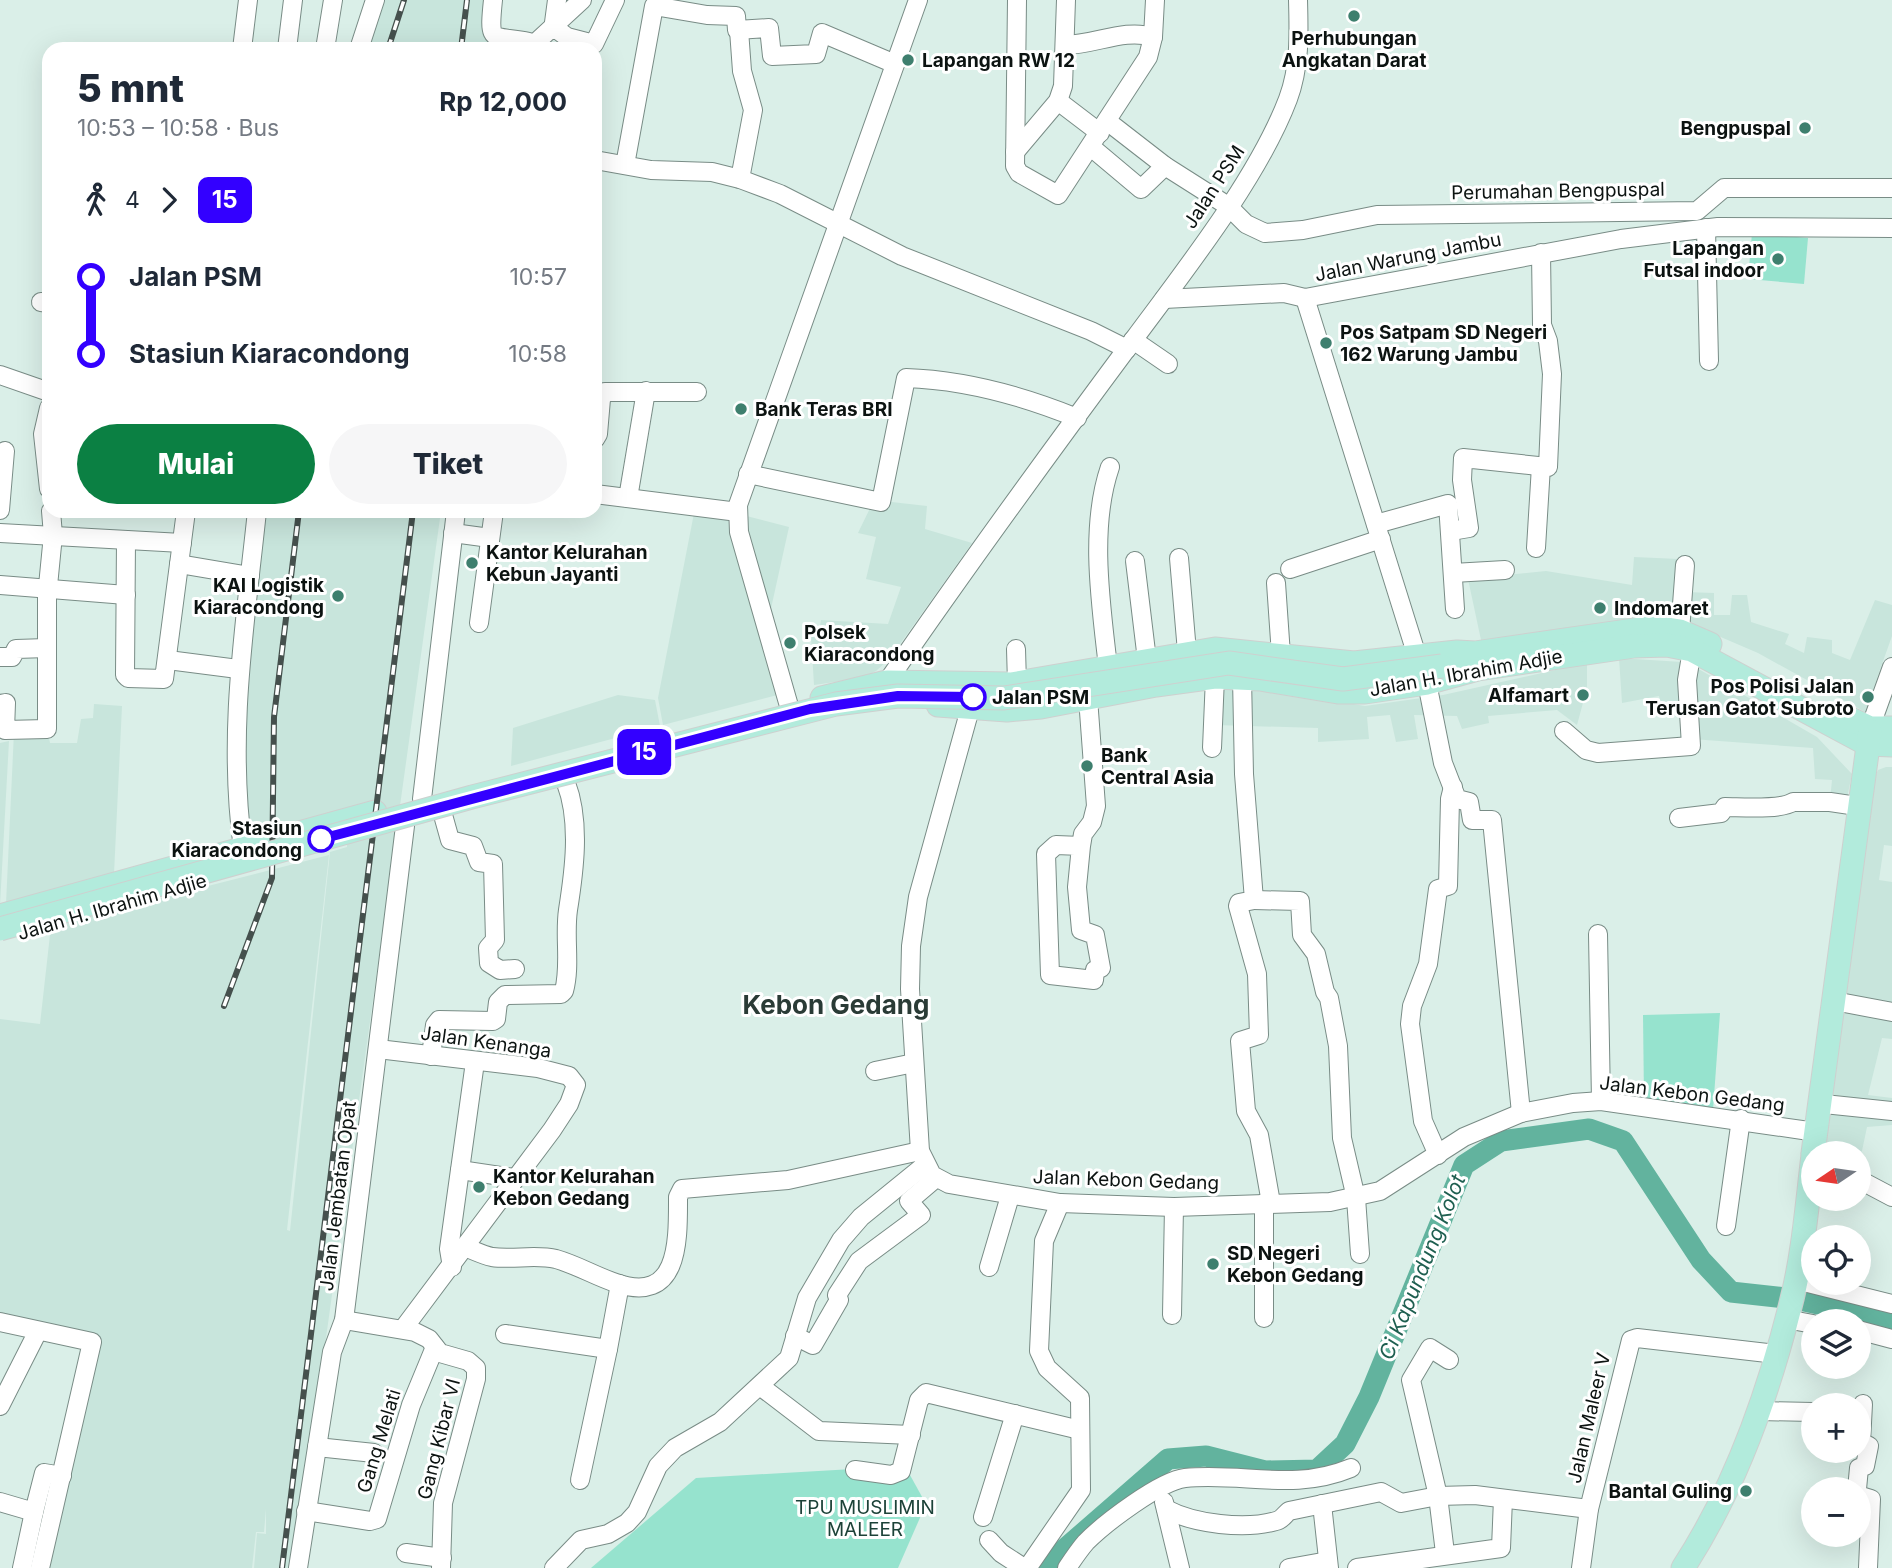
<!DOCTYPE html>
<html lang="id">
<head>
<meta charset="utf-8">
<style>
  :root { --surface:#fff; --page:#f6f6f7; --text:#1f2937; --muted:#747a83; --accent:#0b8043 }
  body { margin:0; font-family:Inter,sans-serif; background:var(--page); color:var(--text); height:100vh; display:flex; flex-direction:column; font-size:26px; white-space:nowrap }
  * { box-sizing:border-box; margin:0 }
  p { font-size:23px; color:var(--muted) }
  .icon { flex:none; width:38px; height:38px; fill:none; stroke:currentColor; stroke-width:2; stroke-linecap:round; stroke-linejoin:round }
  .map { position:relative; flex:1; overflow:hidden }
  .details { position:absolute; left:42px; top:42px; width:560px; height:476px; display:flex; flex-direction:column; background:var(--surface); border-radius:21px; box-shadow:0 7px 28px #0002 }
  .details>* { flex:none }
  .badge { padding:0 14px; border-radius:10px; font-size:24px; line-height:46px }
  .needle { width:46px; rotate:257deg }
  .fabs { position:absolute; left:1801px; top:1141px; display:grid; gap:14px }
  .fabs a { display:grid; place-items:center; width:70px; height:70px; border-radius:50%; background:var(--surface); box-shadow:0 7px 28px #0002; font-size:35px }
  .map>.badge { position:absolute; translate:-50% -50%; box-shadow:0 0 0 4px #fff }
  .legs { display:flex; align-items:center; gap:10px; height:77px; padding:0 35px; font-size:23px }
  .legs p { margin-inline-start:auto }
  .overview { display:flex; align-items:center; justify-content:space-between; height:119px; padding:0 35px }
  h1 { font-size:38px; font-weight:800; line-height:52px }
  .cta { display:flex; gap:14px; margin-top:auto; padding:14px 35px }
  .cta a { flex:1; height:80px; border-radius:42px; background:var(--accent); color:#fff; font-size:28px; font-weight:800; line-height:80px; text-align:center }
  .cta a+a { background:var(--page); color:var(--text) }
  ul { padding:0 35px; list-style:none }
  li { display:flex; align-items:center; gap:24px; height:77px; font-size:26px }
  li i { display:grid; place-items:center; width:10px; height:100%; margin:0 9px; background:currentColor }
  li i::after { content:''; width:18px; height:18px; margin:-9px; border:5px solid; border-radius:50%; background:var(--surface) }
  li p { margin-inline-start:auto }
  li:first-child i { background:linear-gradient(#0000 50%,currentColor 0) }
  li:last-child i { background:linear-gradient(currentColor 50%,#0000 0) }
  .map>svg:first-child { display:block }
  .built { fill:#c8e5dc }
  .green { fill:#96e3ce }
  .lines { fill:none; stroke-linecap:round; stroke-linejoin:round }
  .river { stroke:#62b39e; stroke-width:21 }
  .minor-casing { stroke:#798c86; stroke-width:20 }
  .major-casing { stroke:#ced0cf; stroke-width:25 }
  .minor { stroke:#fff; stroke-width:18 }
  .major { stroke:#b2ebdc; stroke-width:23 }
  .rail-casing { stroke:#45504d; stroke-width:6 }
  .rail { stroke:#fff; stroke-width:3.5; stroke-dasharray:10; stroke-linecap:butt }
  .major-bridge-casing { stroke:#ced0cf; stroke-width:25; stroke-linecap:butt }
  .major-bridge { stroke:#b2ebdc; stroke-width:23 }
  .line-1-casing { stroke:#fff; stroke-width:16 }
  .line-1 { stroke:#30f; stroke-width:10 }
  .poi-dot { fill:#3e7f6e; stroke:#fff; stroke-width:2.5 }
  .stop-1-dot { fill:#fff; stroke:#30f; stroke-width:3.5 }
  .labels { text-anchor:middle; dominant-baseline:central; stroke-width:6; stroke-linejoin:round; paint-order:stroke }
  .poi-label { font-size:19px; font-weight:bold; fill:#0c1311; stroke:#fff; text-anchor:start }
  .street-label { font-size:19px; fill:#0c1311; stroke:#fff }
  .stop-label { font-size:19px; font-weight:bold; fill:#0c1311; stroke:#fff; text-anchor:start }
  .park-label { font-size:19px; fill:#1c4238; stroke:#fff }
  .water-label { font-size:21px; font-style:italic; fill:#1e5f50; stroke:#fff }
  .district-label { font-size:26px; font-weight:bold; fill:#2a3b36; stroke:#fff }
</style>
</head>
<body>
<div class="map">
<svg width="1892" height="1568" viewBox="0 0 1892 1568">
  <rect width="100%" height="100%" fill="#daefe8"/>
  <g class="built">
    <path d="M380 0H491L486 49H365Z"/>
    <path d="M874 500 927 506 925 529 972 543 890 658 876 671 863 678 814 685 811 637H818L821 620 888 624 901 587 866 579 876 537 858 533Z"/>
    <path d="M696 503 789 527 768 622 785 693 663 725 658 698Z"/>
    <path d="M266 511H441L294 1568H254L257 1533 266 1534V1509L264 1532H256L252 1568H36L94 1340 0 1317V1019L40 1024 51 926 329 855 287 1230 290 1231 330 852 347 847V814L251 839 244 808 243 668Z"/>
    <path d="M1634 557 1679 559 1685 592 1714 593V615H1730L1732 595H1747L1751 622 1789 634 1785 644 1804 653 1807 637 1832 640V653L1850 660 1875 600 1892 605V636L1865 712 1758 653 1695 626 1588 627 1481 640 1468 579 1546 571 1632 585Z"/>
    <path d="M1619 658 1682 662 1695 667 1817 737 1852 774 1846 803 1830 800 1832 780 1815 779 1813 748 1692 739V718L1664 715 1659 696 1622 703Z"/>
    <path d="M1587 663V688L1577 725 1557 710 1488 716 1489 723 1462 729 1457 716 1414 715 1418 739 1396 742 1390 715 1367 717 1369 739 1318 742V728L1215 725 1217 680 1365 706 1443 695Z"/>
    <path d="M618 695 655 700 660 726 511 766 513 728Z"/>
    <path d="M94 704 122 706 114 874 6 904 14 732 48 733 50 743H77L81 719 93 718Z"/>
    <path d="M9 741 0 905V743Z"/>
    <path d="M1886 767H1892V846L1884 845 1879 880 1892 882V1039L1882 1038 1868 1095 1892 1098V1125L1867 1127 1859 1165 1858 1153H1825L1875 776 1878 770Z"/>
  </g>
  <g class="green">
    <path d="M1752 233 1808 238 1804 284 1748 279Z"/>
    <path d="M1720 1013 1713 1110 1644 1100 1643 1015Z"/>
    <path d="M905 1466 926 1504 898 1568H591L696 1478Z"/>
  </g>
  <g class="lines">
    <path class="river" d="M1048 1568 1060 1553 1168 1459 1206 1456 1265 1471 1317 1470 1345 1444 1369 1397 1464 1165 1501 1141 1589 1129 1623 1141 1701 1260 1731 1292 1795 1299 1892 1320"/>
    <g class="minor-casing">
      <g id="minor">
        <path d="M493 0C488 47 492 34 529 42L531 47"/>
        <path d="M1017 0 1015 166 1019 173 1058 195 1148 57 1153 37 1155 0"/>
        <path d="M555 28 567 37 594 44 615 0"/>
        <path d="M553 30 557 0"/>
        <path d="M739 30 742 71 753 110 740 179"/>
        <path d="M326 43 333 0"/>
        <path d="M1065 45C1095 45 1124 28 1153 37"/>
        <path d="M531 47 582 0"/>
        <path d="M242 49 248 0"/>
        <path d="M287 49 293 0"/>
        <path d="M359 49 375 0"/>
        <path d="M1058 101 1100 133"/>
        <path d="M1107 121 1165 166 1228 206 1246 224 1265 233 1303 230 1377 215 1697 211 1724 188H1892"/>
        <path d="M1091 147 1141 189 1165 166"/>
        <path d="M1015 152 1058 101 1063 86 1066 0"/>
        <path d="M595 160 651 170 712 172 740 179 780 194 902 256 1091 331 1127 349"/>
        <path d="M625 165 654 6 707 15 736 16 737 30 769 28 772 56 816 54 822 33 895 64"/>
        <path d="M1706 228 1709 361"/>
        <path d="M1305 298 1417 656"/>
        <path d="M1164 299 1284 293 1305 298 1621 239 1718 227 1892 228"/>
        <path d="M41 302 49 303"/>
        <path d="M1133 340 1168 364"/>
        <path d="M0 375 49 392"/>
        <path d="M49 408 43 434 49 489"/>
        <path d="M595 439 598 434 601 399 605 392H697"/>
        <path d="M748 474 881 502 906 378C964 380 1023 396 1077 418"/>
        <path d="M595 494 738 512"/>
        <path d="M628 498 646 391"/>
        <path d="M0 510 5 451"/>
        <path d="M1376 524 1448 504 1455 609"/>
        <path d="M1451 531 1469 528 1462 480 1463 458 1548 467 1552 374 1548 341 1542 325 1541 253"/>
        <path d="M0 533 182 543"/>
        <path d="M453 533 490 538"/>
        <path d="M126 540 125 675 128 678 164 679 186 511"/>
        <path d="M1536 548 1541 466"/>
        <path d="M1179 558 1187 652"/>
        <path d="M1135 561 1147 660"/>
        <path d="M179 564 250 576"/>
        <path d="M1290 569 1381 539"/>
        <path d="M1453 573 1505 570"/>
        <path d="M1276 583 1281 655"/>
        <path d="M0 585 126 595"/>
        <path d="M479 623 494 511"/>
        <path d="M1680 631 1685 565"/>
        <path d="M1016 649 1017 683"/>
        <path d="M0 657H12L16 649 47 648"/>
        <path d="M168 660 238 669"/>
        <path d="M1108 667C1101 605 1089 528 1110 467"/>
        <path d="M1242 678 1244 774 1254 900 1239 903 1238 906 1257 974 1259 1035 1240 1041 1246 1111 1259 1135 1271 1203"/>
        <path d="M887 682C967 566 1050 452 1134 339 1185 270 1258 178 1288 99 1300 67 1299 34 1298 0"/>
        <path d="M1427 683 1443 763 1457 799 1469 802 1472 820H1492L1521 1113"/>
        <path d="M0 704 6 703 5 730 47 729V596L53 535 51 511"/>
        <path d="M789 706 739 532 738 505 918 0"/>
        <path d="M970 709 918 897 911 946 910 989 920 1151 932 1175 949 1184 1060 1203 1174 1207 1330 1202 1380 1191 1464 1137 1521 1113 1573 1103 1601 1101 1816 1132"/>
        <path d="M1870 728 1892 667"/>
        <path d="M1564 731 1586 750 1598 753 1691 746 1687 680 1692 650"/>
        <path d="M1212 748 1215 677"/>
        <path d="M422 799 456 511"/>
        <path d="M443 815 450 840 473 846 479 862 493 864 495 940 488 948 489 963 500 970 515 969"/>
        <path d="M1679 818 1721 813 1725 807C1741 807 1781 810 1793 802H1830L1857 806"/>
        <path d="M1081 846 1056 845 1046 854 1050 975 1094 980 1095 970 1101 968 1095 935 1081 930 1077 887 1081 846 1083 834 1092 822 1096 806 1088 698"/>
        <path d="M243 849C227 733 245 626 257 511"/>
        <path d="M1254 900 1300 901 1302 935 1316 954 1325 992 1329 998 1338 1046 1342 1138 1356 1198 1360 1254"/>
        <path d="M1598 934 1601 1101"/>
        <path d="M1834 1001 1892 1012"/>
        <path d="M378 1049 538 1068 569 1076 576 1085 569 1104 552 1130 403 1329"/>
        <path d="M431 1056 435 1025 439 1020 493 1021 496 1019 498 1002 505 995 561 994 564 991C571 965 564 937 568 910 574 872 581 822 566 783"/>
        <path d="M875 1071 914 1063"/>
        <path d="M1824 1104 1892 1111"/>
        <path d="M1438 1155 1423 1121 1410 1024 1412 1006 1428 964 1438 889 1448 886 1450 799 1453 787"/>
        <path d="M460 1170 515 1178"/>
        <path d="M1858 1179 1892 1197"/>
        <path d="M1264 1203V1318"/>
        <path d="M1726 1226 1741 1119"/>
        <path d="M467 1248C475 1251 483 1255 492 1257 513 1260 535 1254 556 1259 577 1265 595 1276 616 1283 680 1305 678 1240 678 1197L682 1189 788 1180 920 1151"/>
        <path d="M452 1267 449 1249 475 1062"/>
        <path d="M989 1267 1010 1196"/>
        <path d="M1796 1280 1892 1304"/>
        <path d="M1172 1315 1174 1207"/>
        <path d="M1786 1319 1813 1324"/>
        <path d="M344 1320 415 1332 429 1339 440 1353 468 1361 476 1368V1379L443 1503 441 1568"/>
        <path d="M0 1322 92 1342 40 1568"/>
        <path d="M1858 1330 1892 1339"/>
        <path d="M505 1334 608 1349 620 1284"/>
        <path d="M795 1336 813 1345 839 1300 837 1295 859 1261 921 1215 909 1201 936 1178"/>
        <path d="M760 1386 819 1431 911 1435"/>
        <path d="M0 1406 38 1331"/>
        <path d="M1759 1411 1813 1412"/>
        <path d="M317 1447 374 1453"/>
        <path d="M855 1470 891 1475 901 1471 919 1400 926 1393 1080 1430"/>
        <path d="M580 1480 608 1349"/>
        <path d="M1857 1489 1859 1468 1865 1466 1869 1446 1861 1442 1863 1404"/>
        <path d="M1858 1495 1871 1499 1868 1568"/>
        <path d="M0 1502 34 1512 44 1473 62 1476"/>
        <path d="M1164 1502 1180 1568"/>
        <path d="M1322 1504 1329 1568"/>
        <path d="M1166 1509C1194 1524 1245 1530 1276 1521 1282 1520 1284 1515 1289 1511L1381 1492 1401 1503 1438 1496 1475 1495 1589 1509"/>
        <path d="M306 1511 370 1521 377 1519 411 1405 435 1347"/>
        <path d="M983 1517 1015 1414"/>
        <path d="M989 1540 1001 1553 1024 1568"/>
        <path d="M406 1553 442 1558"/>
        <path d="M1445 1553 1438 1496 1411 1380 1430 1348 1449 1360"/>
        <path d="M22 1568 34 1512"/>
        <path d="M298 1568 332 1352 344 1320 405 826"/>
        <path d="M554 1568 581 1540 608 1534 627 1523 637 1512 658 1466 675 1448 720 1422 789 1358 807 1298 841 1240 861 1217 925 1165"/>
        <path d="M1024 1568 1030 1564 1081 1490 1080 1398 1047 1368 1039 1351 1044 1241 1060 1203"/>
        <path d="M1067 1568C1073 1559 1079 1550 1086 1542 1105 1523 1160 1481 1185 1478 1243 1472 1293 1492 1351 1468"/>
        <path d="M1289 1568 1328 1561"/>
        <path d="M1357 1568 1501 1548 1503 1499"/>
        <path d="M1581 1568 1589 1509 1631 1340 1637 1338 1776 1354"/>
      </g>
    </g>
    <g class="major-casing">
      <g id="major">
        <path d="M822 698 887 682 1011 684 1215 649 1354 663 1457 652 1475 653 1655 627 1680 631 1710 644"/>
        <path d="M938 705 1007 710 1041 707 1156 685 1215 677 1260 679 1338 692H1365L1427 683 1478 669 1634 646 1667 645 1692 650 1867 744 1892 745"/>
        <path d="M1842 715 1870 728H1892"/>
        <path d="M0 916 375 812"/>
        <path d="M1813 1153 1870 731"/>
        <path d="M1683 1568C1734 1490 1767 1398 1790 1307 1803 1258 1807 1205 1813 1155"/>
      </g>
    </g>
    <use href="#minor" class="minor"/>
    <use href="#major" class="major"/>
    <g class="rail-casing">
      <g id="rail">
        <path d="M388 49 404 0"/>
        <path d="M461 49 467 0"/>
        <path d="M224 1006 272 878 274 717 299 511"/>
        <path d="M282 1568 413 511"/>
      </g>
    </g>
    <use href="#rail" class="rail"/>
    <g class="major-bridge-casing">
      <path id="major-bridge" d="M0 929 472 797 836 704 898 696 1004 698 1229 663 1343 679 1442 666"/>
    </g>
    <use href="#major-bridge" class="major-bridge"/>
  </g>
  <g class="lines">
    <g class="line-1-casing">
      <path id="line-1" d="M321 839 810 709 898 696 973 697"/>
    </g>
    <use href="#line-1" class="line-1"/>
  </g>
  <g class="poi-dot">
    <circle cx="1354" cy="16" r="7"/>
    <circle cx="908" cy="60" r="7"/>
    <circle cx="1805" cy="128" r="7"/>
    <circle cx="1778" cy="259" r="7"/>
    <circle cx="1326" cy="343" r="7"/>
    <circle cx="741" cy="409" r="7"/>
    <circle cx="472" cy="563" r="7"/>
    <circle cx="338" cy="596" r="7"/>
    <circle cx="1600" cy="608" r="7"/>
    <circle cx="790" cy="643" r="7"/>
    <circle cx="1583" cy="695" r="7"/>
    <circle cx="1868" cy="697" r="7"/>
    <circle cx="1087" cy="766" r="7"/>
    <circle cx="479" cy="1187" r="7"/>
    <circle cx="1213" cy="1264" r="7"/>
    <circle cx="1746" cy="1491" r="7"/>
  </g>
  <g class="stop-1-dot">
    <circle cx="973" cy="697" r="12"/>
    <circle cx="321" cy="839" r="12"/>
  </g>
  <g class="labels">
    <g class="poi-label">
      <text x="1354" y="38" text-anchor="middle">Perhubungan<tspan x="1354" dy="22">Angkatan Darat</tspan></text>
      <text x="922" y="60">Lapangan RW 12</text>
      <text x="1791" y="128" text-anchor="end">Bengpuspal</text>
      <text x="1764" y="248" text-anchor="end">Lapangan<tspan x="1764" dy="22">Futsal indoor</tspan></text>
      <text x="1340" y="332">Pos Satpam SD Negeri<tspan x="1340" dy="22">162 Warung Jambu</tspan></text>
      <text x="755" y="409">Bank Teras BRI</text>
      <text x="486" y="552">Kantor Kelurahan<tspan x="486" dy="22">Kebun Jayanti</tspan></text>
      <text x="324" y="585" text-anchor="end">KAI Logistik<tspan x="324" dy="22">Kiaracondong</tspan></text>
      <text x="1614" y="608">Indomaret</text>
      <text x="804" y="632">Polsek<tspan x="804" dy="22">Kiaracondong</tspan></text>
      <text x="1854" y="686" text-anchor="end">Pos Polisi Jalan<tspan x="1854" dy="22">Terusan Gatot Subroto</tspan></text>
      <text x="1569" y="695" text-anchor="end">Alfamart</text>
      <text x="1101" y="755">Bank<tspan x="1101" dy="22">Central Asia</tspan></text>
      <text x="493" y="1176">Kantor Kelurahan<tspan x="493" dy="22">Kebon Gedang</tspan></text>
      <text x="1227" y="1253">SD Negeri<tspan x="1227" dy="22">Kebon Gedang</tspan></text>
      <text x="1732" y="1491" text-anchor="end">Bantal Guling</text>
    </g>
    <g class="street-label">
      <text transform="translate(1214 187) rotate(-57)">Jalan PSM</text>
      <text transform="translate(1558 191) rotate(-1)">Perumahan Bengpuspal</text>
      <text transform="translate(1408 257) rotate(-11)">Jalan Warung Jambu</text>
      <text transform="translate(1466 673) rotate(-10)">Jalan H. Ibrahim Adjie</text>
      <text transform="translate(112 907) rotate(-16)">Jalan H. Ibrahim Adjie</text>
      <text transform="translate(486 1042) rotate(8)">Jalan Kenanga</text>
      <text transform="translate(1692 1094) rotate(7)">Jalan Kebon Gedang</text>
      <text transform="translate(1126 1180) rotate(2)">Jalan Kebon Gedang</text>
      <text transform="translate(338 1196) rotate(-83)">Jalan Jembatan Opat</text>
      <text transform="translate(1589 1418) rotate(-77)">Jalan Maleer V</text>
      <text transform="translate(439 1439) rotate(-76)">Gang Kibar VI</text>
      <text transform="translate(379 1441) rotate(-73)">Gang Melati</text>
    </g>
    <g class="stop-label">
      <text x="992" y="697">Jalan PSM</text>
      <text x="302" y="828" text-anchor="end">Stasiun<tspan x="302" dy="22">Kiaracondong</tspan></text>
    </g>
    <g class="park-label">
      <text x="865" y="1507">TPU MUSLIMIN<tspan x="865" dy="22">MALEER</tspan></text>
    </g>
    <g class="water-label">
      <text transform="translate(1422 1267) rotate(-68)">Ci Kapundung Kolot</text>
    </g>
    <g class="district-label">
      <text x="836" y="1004">Kebon Gedang</text>
    </g>
  </g>
</svg>
<div class="fabs">
<a><svg class="needle" viewBox="-14 -14 28 28"><path d="M0-13l5 13h-10z" fill="#e53935"/><path d="M0 13l5-13h-10z" fill="#747a83"/></svg></a>
<a><svg class="icon" aria-label="locate" viewBox="0 0 24 24"><circle cx="12" cy="12" r="6"/><path d="M12 2v4M12 18v4M2 12h4M18 12h4"/></svg></a>
<a><svg class="icon" aria-label="layers" viewBox="0 0 24 24"><path d="M12 4l9 5-9 5-9-5zM3 14l9 5 9-5"/></svg></a>
<a>+</a>
<a>−</a>
</div>
<b class="badge" style="left:644px;top:752px;background:#30f;color:#fff">15</b>
<section class="details">
<div class="overview"><div><h1>5 mnt</h1><p>10:53 – 10:58 · Bus</p></div><b>Rp 12,000</b></div>
<div class="legs"><svg class="icon" aria-label="walk" viewBox="0 0 24 24"><circle cx="13" cy="4" r="2"/><path d="M13 8l-2 6 4 7M11 14l-3 7M7 12l3-4h3l4 4"/></svg>4<svg class="icon" aria-label="forward" viewBox="0 0 24 24"><path d="M9 5l7 7-7 7"/></svg><b class="badge" style="background:#30f;color:#fff">15</b></div>
<ul>
<li><i style="color:#30f"></i><b>Jalan PSM</b><p>10:57</p></li>
<li><i style="color:#30f"></i><b>Stasiun Kiaracondong</b><p>10:58</p></li>
</ul>
<div class="cta"><a>Mulai</a><a>Tiket</a></div>
</section>
</div>
</body>
</html>
